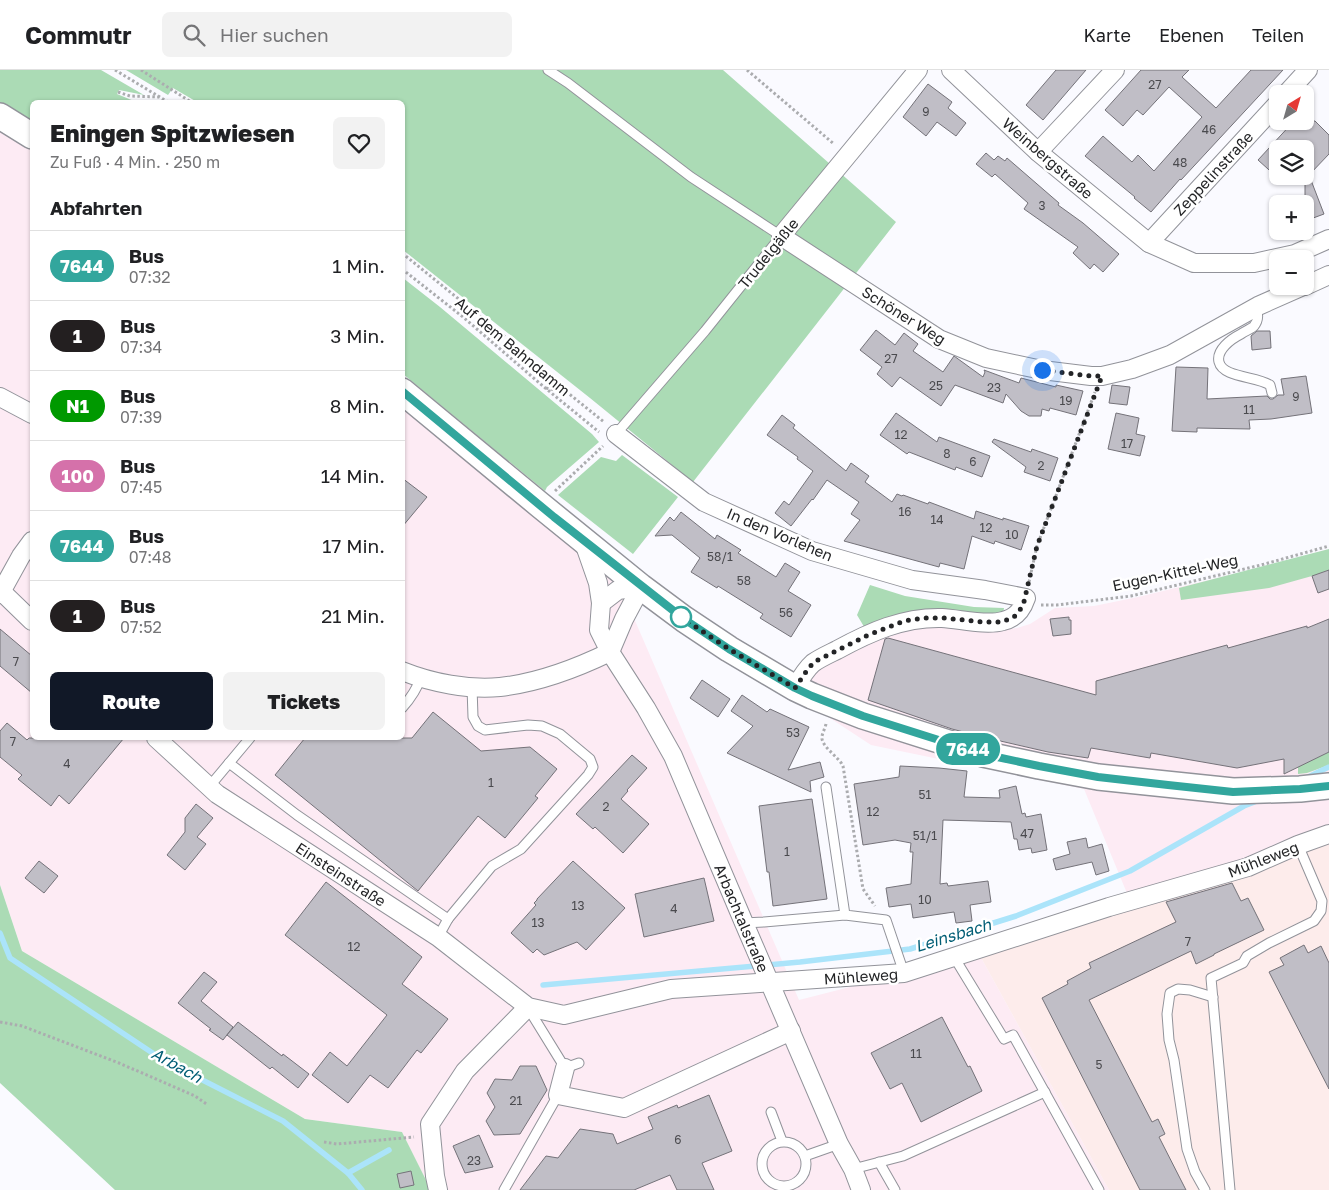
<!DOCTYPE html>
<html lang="de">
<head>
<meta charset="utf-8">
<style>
  :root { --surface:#fff; --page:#f2f2f2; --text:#202124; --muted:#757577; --line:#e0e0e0; --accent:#111827 }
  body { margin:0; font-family:"Golos Text",sans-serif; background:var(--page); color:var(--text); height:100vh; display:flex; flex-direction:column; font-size:19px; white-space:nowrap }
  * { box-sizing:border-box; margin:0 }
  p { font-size:16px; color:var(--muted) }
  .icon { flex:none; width:28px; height:28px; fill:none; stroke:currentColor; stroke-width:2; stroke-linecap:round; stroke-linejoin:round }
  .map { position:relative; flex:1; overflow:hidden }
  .side { position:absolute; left:30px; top:30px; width:375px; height:640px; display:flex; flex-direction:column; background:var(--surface); border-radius:8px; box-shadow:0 1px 4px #0004 }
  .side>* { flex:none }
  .badge { padding:0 10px; border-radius:16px; font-size:18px; line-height:32px }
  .needle { width:32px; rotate:37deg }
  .buttons { position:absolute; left:1269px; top:15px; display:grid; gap:10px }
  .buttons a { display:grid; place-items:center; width:45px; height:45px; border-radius:8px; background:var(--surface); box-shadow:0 1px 4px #0004; font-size:25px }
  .you { position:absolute; width:25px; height:25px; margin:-12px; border:4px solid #fff; border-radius:50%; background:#1a73e8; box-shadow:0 0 0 8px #1a73e833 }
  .map>.badge { position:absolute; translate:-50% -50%; box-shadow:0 0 0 2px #fff }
  h2 { padding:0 20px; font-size:19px; line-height:45px }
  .round { display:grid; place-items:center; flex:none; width:52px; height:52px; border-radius:8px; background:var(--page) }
  .summary { display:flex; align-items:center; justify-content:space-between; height:85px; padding:0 20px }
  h1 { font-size:24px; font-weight:800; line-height:38px }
  .action { display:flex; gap:10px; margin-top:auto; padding:10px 20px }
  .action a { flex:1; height:58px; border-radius:8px; background:var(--accent); color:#fff; font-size:20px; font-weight:800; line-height:58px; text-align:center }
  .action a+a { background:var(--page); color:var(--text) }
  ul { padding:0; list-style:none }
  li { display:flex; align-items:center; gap:15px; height:70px; padding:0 20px; border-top:1px solid var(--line) }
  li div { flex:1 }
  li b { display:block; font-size:19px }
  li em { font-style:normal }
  li .badge { min-width:55px; font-weight:700; text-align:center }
  header { display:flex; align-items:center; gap:30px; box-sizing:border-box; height:70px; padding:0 25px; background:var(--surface); border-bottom:1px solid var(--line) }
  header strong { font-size:24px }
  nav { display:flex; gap:28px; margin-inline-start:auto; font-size:18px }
  .search { width:350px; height:45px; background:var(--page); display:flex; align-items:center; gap:12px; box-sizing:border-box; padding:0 18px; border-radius:8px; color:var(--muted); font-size:19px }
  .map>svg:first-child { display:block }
  .commercial { fill:#fdebf4 }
  .industrial { fill:#fdeceb }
  .green { fill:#abdbb5 }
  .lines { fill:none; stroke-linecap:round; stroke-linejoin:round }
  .stream { stroke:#abe4fa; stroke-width:5.5 }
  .building { fill:#c0bec6; stroke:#747279 }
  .lane-casing { stroke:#92939a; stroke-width:11 }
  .street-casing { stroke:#92939a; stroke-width:20 }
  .secondary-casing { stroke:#92939a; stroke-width:28 }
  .path { stroke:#abacaf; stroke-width:3; stroke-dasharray:2.5 2.5; stroke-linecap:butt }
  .lane { stroke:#fff; stroke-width:9 }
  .street { stroke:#fff; stroke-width:18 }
  .secondary { stroke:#fff; stroke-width:25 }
  .line-casing { stroke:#fff; stroke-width:11 }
  .line { stroke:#32a69d; stroke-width:8 }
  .walk { stroke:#232426; stroke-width:5; stroke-dasharray:0 9 }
  .stop-dot { fill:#fff; stroke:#32a69d; stroke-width:2.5 }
  .labels { text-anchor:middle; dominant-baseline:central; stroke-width:5; stroke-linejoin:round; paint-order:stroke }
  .number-label { font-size:12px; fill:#4a4a4e }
  .street-label { font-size:15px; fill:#232426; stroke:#fff }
  .water-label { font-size:16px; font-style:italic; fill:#005d75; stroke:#fff }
</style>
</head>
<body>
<header>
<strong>Commutr</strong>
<div class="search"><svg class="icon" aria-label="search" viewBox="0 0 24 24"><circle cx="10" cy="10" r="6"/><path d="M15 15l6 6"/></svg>Hier suchen</div>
<nav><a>Karte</a><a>Ebenen</a><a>Teilen</a></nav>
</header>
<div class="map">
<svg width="1329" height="1120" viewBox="0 0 1329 1120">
  <rect width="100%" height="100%" fill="#fafaff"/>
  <g class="commercial">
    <path d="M0 50 32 70V668H402L403 330 617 509 799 930 979 884 1109 1120H431L402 1062 305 1049 22 881 0 815Z"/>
    <path d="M1329 479V763L1131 833 1084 719 871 675 784 618 850 580 906 557 958 556 995 560 1017 558 1030 554 1055 538 1094 536 1138 527 1279 493Z"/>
  </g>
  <path class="industrial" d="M1329 763V1120H1109L979 884Z"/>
  <g class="green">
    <path d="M0 0H101L144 25 119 20 117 24 134 31H155L156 32H32V52L0 32Z"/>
    <path d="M126 0H723L896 152 693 412 590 328 403 180 402 32H197L173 18 168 25Z"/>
    <path d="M403 208 440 237 592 364 599 372 547 417 545 421 403 304Z"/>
    <path d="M622 385 678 427 633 484 558 425 601 387 616 391Z"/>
    <path d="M1329 479V500L1312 506 1269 518 1181 530 1179 518Z"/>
    <path d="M870 515 905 526 974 537 1004 538 1003 544 866 560 857 545Z"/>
    <path d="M1329 682V695L1307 703 1298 704V697Z"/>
    <path d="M0 815 22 881 305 1049 402 1062 431 1120H115L0 1013Z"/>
  </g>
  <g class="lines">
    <g class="stream">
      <path d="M1306 708 1329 697"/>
      <path d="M0 863 10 888 163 990 283 1051 348 1103 362 1120"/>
      <path d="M543 915 800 892 910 879 1016 846 1130 801 1244 736 1257 731"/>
      <path d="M348 1103 389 1080"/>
    </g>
  </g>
  <g class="building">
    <path d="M1056 0H1086L1043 50 1026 35Z"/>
    <path d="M1141 0H1189L1182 7 1216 38 1251 0H1283L1181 110 1180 109 1151 142 1134 128 1135 127 1085 86 1103 66 1132 92 1138 85 1154 101 1202 47 1169 17 1143 45 1137 40 1123 56 1105 40Z"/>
    <path d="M928 14 952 32 948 38 966 53 956 66 937 52 926 66 903 47Z"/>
    <path d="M1294 51H1315L1329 65V84L1309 105 1324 144 1305 151V79H1278V108L1258 90Z"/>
    <path d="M986 83 994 90 998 86 1005 91 1007 88 1059 133 1058 135 1083 153 1119 184 1103 202 1094 194 1090 199 1073 183 1078 177 1024 139 1028 133 995 104 992 107 976 94Z"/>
    <path d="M876 260 895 275 904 263 918 274 913 281 943 302 954 286 983 307 985 302 984 300 1019 313 1021 308 1056 317V315L1083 321 1076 345 1050 338 1049 341 1042 339 1041 346H1029L1021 341 1006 324 1003 333 955 315 941 336 900 307 892 317 877 304 882 297 860 280Z"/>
    <path d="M1257 261H1270L1271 278 1252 280 1251 266Z"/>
    <path d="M1176 297 1208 298 1207 329 1267 326 1270 329H1273L1278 325H1284L1281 309 1306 306 1312 343 1271 349 1249 350 1250 359 1197 358V362L1172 361Z"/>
    <path d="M1112 315 1130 317 1127 335 1109 333Z"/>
    <path d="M896 343 937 372 939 367 990 386 982 407 956 397 955 400 909 382 907 384 880 365Z"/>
    <path d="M1116 343 1139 348 1136 364 1145 366 1140 386 1108 379Z"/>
    <path d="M782 345 795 355 793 358 846 401 851 393 869 406 865 412 892 432 897 424 902 426 903 425 928 434 929 432 974 449 976 441 1003 450V448L1029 456 1021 480 995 471 994 474 972 466 964 499 940 493 939 497 844 471 860 450 851 444 859 432 827 410 813 430 812 429 791 456 775 443 784 431 789 435 813 401 797 389 798 387 767 365Z"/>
    <path d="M994 369 1031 382 1032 379 1058 388 1050 411 1024 402 1026 397 992 372Z"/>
    <path d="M402 408 427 427 402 457Z"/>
    <path d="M681 442 715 469 717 465 741 480 738 483 776 507 785 493 800 502 788 521 811 535 791 567 760 548 763 544 718 516 717 518 691 502 700 488 672 465 655 466 670 447 674 451Z"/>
    <path d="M1329 500V519L1318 523 1312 506Z"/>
    <path d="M1069 547V550H1071V564L1053 566 1050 549Z"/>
    <path d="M1329 549V682L1284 704V689L1237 698 1151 683 1150 688 1091 678 1088 688 1048 682 983 667 952 659 868 630 885 569 888 568 1096 625V611L1227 575 1228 578 1307 556V558Z"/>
    <path d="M0 559 32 586V623L0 596Z"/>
    <path d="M702 610 730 629 718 647 690 628Z"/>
    <path d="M742 625 767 642 770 639 809 657 788 700 820 692 824 707 810 711 811 722 727 683 753 656 731 641Z"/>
    <path d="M433 642 481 681 530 677 557 699 535 726 538 728 505 768 478 746 418 821 275 705 305 668H412Z"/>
    <path d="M7 653 27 670 29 668H124L69 734 59 725 51 736 18 709 22 705 0 687V661Z"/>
    <path d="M632 685 647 698 627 720 628 721 621 729 649 754 623 783 595 757 593 759 576 744Z"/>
    <path d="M900 696 939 698 967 701 964 727 1000 728 999 720 1016 716 1022 744 1025 743 1026 747 1041 744 1047 780 1032 783 1031 778 1019 780 1017 769H1014L1011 752 943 750 940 814 947 813 948 816 988 811 991 832 970 835 972 851 956 853 954 842 913 848 911 834 889 837 886 818 911 814 913 782H910L911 773 895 770 863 775 854 714 899 707Z"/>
    <path d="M812 729 827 829 773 836 769 802H767L759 736Z"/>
    <path d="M196 734 213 748 197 767 206 774 185 800 167 785 185 762V748Z"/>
    <path d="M1086 768 1088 778 1102 774 1109 801 1096 805 1092 792 1056 800 1053 789 1070 784 1067 772Z"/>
    <path d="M39 791 58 806 44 823 25 808Z"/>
    <path d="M573 791 625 838 586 880 577 872 544 885 537 879 533 883 511 863 536 835 534 833 537 830V829Z"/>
    <path d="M704 808 714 851 644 867 635 824Z"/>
    <path d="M326 812 422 887 402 914 448 949 421 983 417 980 388 1018 370 1005 348 1033 312 1005 330 982 347 996 387 945 285 865Z"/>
    <path d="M1232 813 1241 831 1248 828 1264 860 1214 884V885L1196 894 1191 881 1089 930 1152 1052 1158 1049 1165 1064 1159 1067 1186 1120H1140L1042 928 1068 914 1067 911 1091 898 1089 893 1176 852 1166 832Z"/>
    <path d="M1304 875 1308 883 1321 876 1329 893V1019L1269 902 1284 895 1280 888Z"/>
    <path d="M204 902 217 912 201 931 233 957 223 970 209 960 211 959 178 933Z"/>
    <path d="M942 947 968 997 970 996 982 1021 921 1052 902 1013 890 1019 871 983Z"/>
    <path d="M238 952 282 986 283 984 309 1004 298 1018 272 997 270 999 227 965Z"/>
    <path d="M520 996H536L547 1020 520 1064 494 1065 486 1051 495 1037 487 1023 495 1009 512 1010Z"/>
    <path d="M709 1025 732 1081 702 1093 714 1120H677L670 1105 634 1120H520L546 1086 558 1088 580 1059 613 1064 617 1074 653 1059 648 1047 677 1035 678 1038Z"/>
    <path d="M479 1065 493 1097 465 1103 453 1076Z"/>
    <path d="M411 1101 414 1115 400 1118 397 1104Z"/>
  </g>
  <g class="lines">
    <g class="lane-casing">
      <g id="lane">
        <path d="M548 0 568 13 691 107 781 166 705 261 616 364"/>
        <path d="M1256 237C1258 244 1259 250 1254 256 1251 259 1245 261 1241 264 1231 269 1216 280 1219 292 1223 308 1257 306 1270 315L1272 323"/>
        <path d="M402 638C411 628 417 619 421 607"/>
        <path d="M229 693 297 745 448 849 438 867"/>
        <path d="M209 717 250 668"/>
        <path d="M826 717 845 845 886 850 904 903"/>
        <path d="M448 849 492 796 521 779 588 705 593 697 590 689 560 664 542 656 528 655 485 660 478 656 473 647 472 617"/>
        <path d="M744 853 764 852 845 845"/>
        <path d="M954 887 1004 969 1013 965 1099 1120"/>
        <path d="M528 938 565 998 579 993"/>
        <path d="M771 1042 782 1071"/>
        <circle cx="784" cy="1094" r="22"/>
        <path d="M805 1086 839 1074"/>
        <path d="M879 1092 895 1120"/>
        <path d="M853 1099 903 1086 1045 1022"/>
        <path d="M504 1120 558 1025"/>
        <path d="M1205 1120 1195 1102 1187 1079 1174 990 1169 970 1167 944 1170 923 1178 919 1190 920 1213 927"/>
        <path d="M1230 1120 1211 908 1243 893 1247 886 1269 873 1314 851 1321 841 1322 831 1298 775"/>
      </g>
    </g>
    <g class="street-casing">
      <g id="street">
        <path d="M918 0 781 166 939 269 986 288 1042 300 1091 306H1102L1132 299 1170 285 1258 236 1303 216"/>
        <path d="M951 0 1038 82 1149 173 1194 193H1254L1295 184 1329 169"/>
        <path d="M1286 24 1308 0"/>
        <path d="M1038 82 1115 0"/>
        <path d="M1149 173 1278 33"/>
        <path d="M1305 216 1329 205"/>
        <path d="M0 327 32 344"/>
        <path d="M616 364 704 432 812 481 912 510 985 520 1026 528C1022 540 1016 548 1003 551 986 556 960 549 942 548 903 547 870 562 837 580 829 584 820 588 813 593 805 600 800 609 795 618"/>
        <path d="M583 470 598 513 601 533 599 560 610 582 646 638 673 686 744 853 839 1074 853 1099 861 1120"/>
        <path d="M2 522 32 551"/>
        <path d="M0 524 21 486 32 471"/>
        <path d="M601 533 618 520 641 517"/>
        <path d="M610 582 624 549 641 517"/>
        <path d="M402 601C432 613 468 620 500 617 537 613 577 598 610 582"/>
        <path d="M156 668 217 724 438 867 528 937 564 945 671 919 904 903 1109 837 1248 797 1298 775 1329 764"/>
        <path d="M565 998 558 1025 624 1038 791 961"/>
        <path d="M438 1120 435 1106 430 1054 465 1001 528 937"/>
      </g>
    </g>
    <g class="secondary-casing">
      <g id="secondary">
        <path d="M0 46 32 66"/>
        <path d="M402 321 540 435 641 517 684 549 729 579 795 618 812 626 863 646 983 684 1039 696 1098 707 1233 721 1300 719 1329 716"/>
      </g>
    </g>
    <g class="path">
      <path d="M115 0 168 32"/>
      <path d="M141 0 191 32"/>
      <path d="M747 0 834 74"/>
      <path d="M118 22 130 26 159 27"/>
      <path d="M402 183 503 265 568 323"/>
      <path d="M402 199 463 247 544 317 599 362"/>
      <path d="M546 318 568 323 604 352"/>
      <path d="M555 421 603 376"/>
      <path d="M1029 512 1037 476 1095 322"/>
      <path d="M1041 535H1057L1131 526 1261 495 1329 476"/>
      <path d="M826 654C825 658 823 662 822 666 820 676 839 687 843 696L863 819 875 836"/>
      <path d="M0 952 22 956 119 993 195 1026 208 1035"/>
      <path d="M324 1072 337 1074 414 1067"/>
    </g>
    <use href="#lane" class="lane"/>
    <use href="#street" class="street"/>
    <use href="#secondary" class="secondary"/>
  </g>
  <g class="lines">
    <g class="line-casing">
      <path id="line" d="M402 321 554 447 684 549 729 579 795 618 812 626 863 646 983 684 1039 696 1098 707 1168 715 1233 722 1300 719 1329 716"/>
    </g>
    <use href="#line" class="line"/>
    <path class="walk" d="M681 547 729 579 795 618 808 599 814 592 866 566 904 551 924 548H944L983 552H1002L1014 547 1023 536 1037 476 1102 306H1091L1042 300"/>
  </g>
  <circle class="stop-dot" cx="681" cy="547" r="10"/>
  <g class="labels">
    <g class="number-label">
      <text x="1155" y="14">27</text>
      <text x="926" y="41">9</text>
      <text x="1209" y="59">46</text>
      <text x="1180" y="92">48</text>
      <text x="1042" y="135">3</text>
      <text x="891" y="288">27</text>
      <text x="936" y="315">25</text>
      <text x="994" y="317">23</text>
      <text x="1296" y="326">9</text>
      <text x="1066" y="330">19</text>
      <text x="1249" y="339">11</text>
      <text x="901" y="364">12</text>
      <text x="1127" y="373">17</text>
      <text x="947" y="383">8</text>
      <text x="973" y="391">6</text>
      <text x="1041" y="395">2</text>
      <text x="905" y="441">16</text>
      <text x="937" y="449">14</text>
      <text x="986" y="457">12</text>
      <text x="1012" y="464">10</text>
      <text x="720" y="486">58/1</text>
      <text x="744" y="510">58</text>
      <text x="786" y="542">56</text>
      <text x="16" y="591">7</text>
      <text x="793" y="662">53</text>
      <text x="13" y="671">7</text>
      <text x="67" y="693">4</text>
      <text x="491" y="712">1</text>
      <text x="925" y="724">51</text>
      <text x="606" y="736">2</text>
      <text x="873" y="741">12</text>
      <text x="1027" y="763">47</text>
      <text x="925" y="765">51/1</text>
      <text x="787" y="781">1</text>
      <text x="925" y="829">10</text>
      <text x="578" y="835">13</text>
      <text x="674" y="838">4</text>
      <text x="538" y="852">13</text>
      <text x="1188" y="871">7</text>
      <text x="354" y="876">12</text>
      <text x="916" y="983">11</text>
      <text x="1099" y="994">5</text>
      <text x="516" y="1030">21</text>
      <text x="678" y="1069">6</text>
      <text x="474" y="1090">23</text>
    </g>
    <g class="street-label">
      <text transform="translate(1048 88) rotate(41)">Weinbergstraße</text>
      <text transform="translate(1213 103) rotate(-47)">Zeppelinstraße</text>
      <text transform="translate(768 183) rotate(-51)">Trudelgäßle</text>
      <text transform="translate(904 245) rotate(32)">Schöner Weg</text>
      <text transform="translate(513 276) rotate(40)">Auf dem Bahndamm</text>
      <text transform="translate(780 464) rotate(23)">In den Vorlehen</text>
      <text transform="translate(1175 502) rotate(-12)">Eugen-Kittel-Weg</text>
      <text transform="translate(1263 789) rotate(-21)">Mühleweg</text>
      <text transform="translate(341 804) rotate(33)">Einsteinstraße</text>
      <text transform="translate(742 848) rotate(67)">Arbachtalstraße</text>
      <text transform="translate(861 906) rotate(-4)">Mühleweg</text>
    </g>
    <g class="water-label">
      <text transform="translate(953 865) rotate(-17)">Leinsbach</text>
      <text transform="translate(177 995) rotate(29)">Arbach</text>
    </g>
  </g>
</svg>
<div class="buttons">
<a><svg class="needle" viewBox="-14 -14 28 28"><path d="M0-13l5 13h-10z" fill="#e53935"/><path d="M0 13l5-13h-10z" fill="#757577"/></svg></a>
<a><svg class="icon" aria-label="layers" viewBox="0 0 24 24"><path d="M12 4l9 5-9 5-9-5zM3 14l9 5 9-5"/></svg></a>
<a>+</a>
<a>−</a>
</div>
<div class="you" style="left:1042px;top:300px"></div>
<b class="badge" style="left:968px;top:679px;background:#32a69d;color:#fff">7644</b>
<section class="side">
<div class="summary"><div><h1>Eningen Spitzwiesen</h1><p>Zu Fuß · 4 Min. · 250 m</p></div><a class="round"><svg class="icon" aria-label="heart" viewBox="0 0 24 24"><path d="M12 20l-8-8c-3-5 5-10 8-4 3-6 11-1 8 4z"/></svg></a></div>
<h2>Abfahrten</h2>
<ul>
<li><span class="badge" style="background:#32a69d;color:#fff">7644</span><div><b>Bus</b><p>07:32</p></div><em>1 Min.</em></li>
<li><span class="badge" style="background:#231f20;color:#fff">1</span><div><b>Bus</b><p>07:34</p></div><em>3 Min.</em></li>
<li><span class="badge" style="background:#090;color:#fff">N1</span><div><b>Bus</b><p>07:39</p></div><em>8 Min.</em></li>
<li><span class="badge" style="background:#d571aa;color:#fff">100</span><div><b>Bus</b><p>07:45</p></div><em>14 Min.</em></li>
<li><span class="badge" style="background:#32a69d;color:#fff">7644</span><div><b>Bus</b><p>07:48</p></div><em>17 Min.</em></li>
<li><span class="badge" style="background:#231f20;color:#fff">1</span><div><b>Bus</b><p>07:52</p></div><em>21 Min.</em></li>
</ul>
<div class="action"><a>Route</a><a>Tickets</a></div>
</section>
</div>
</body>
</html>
